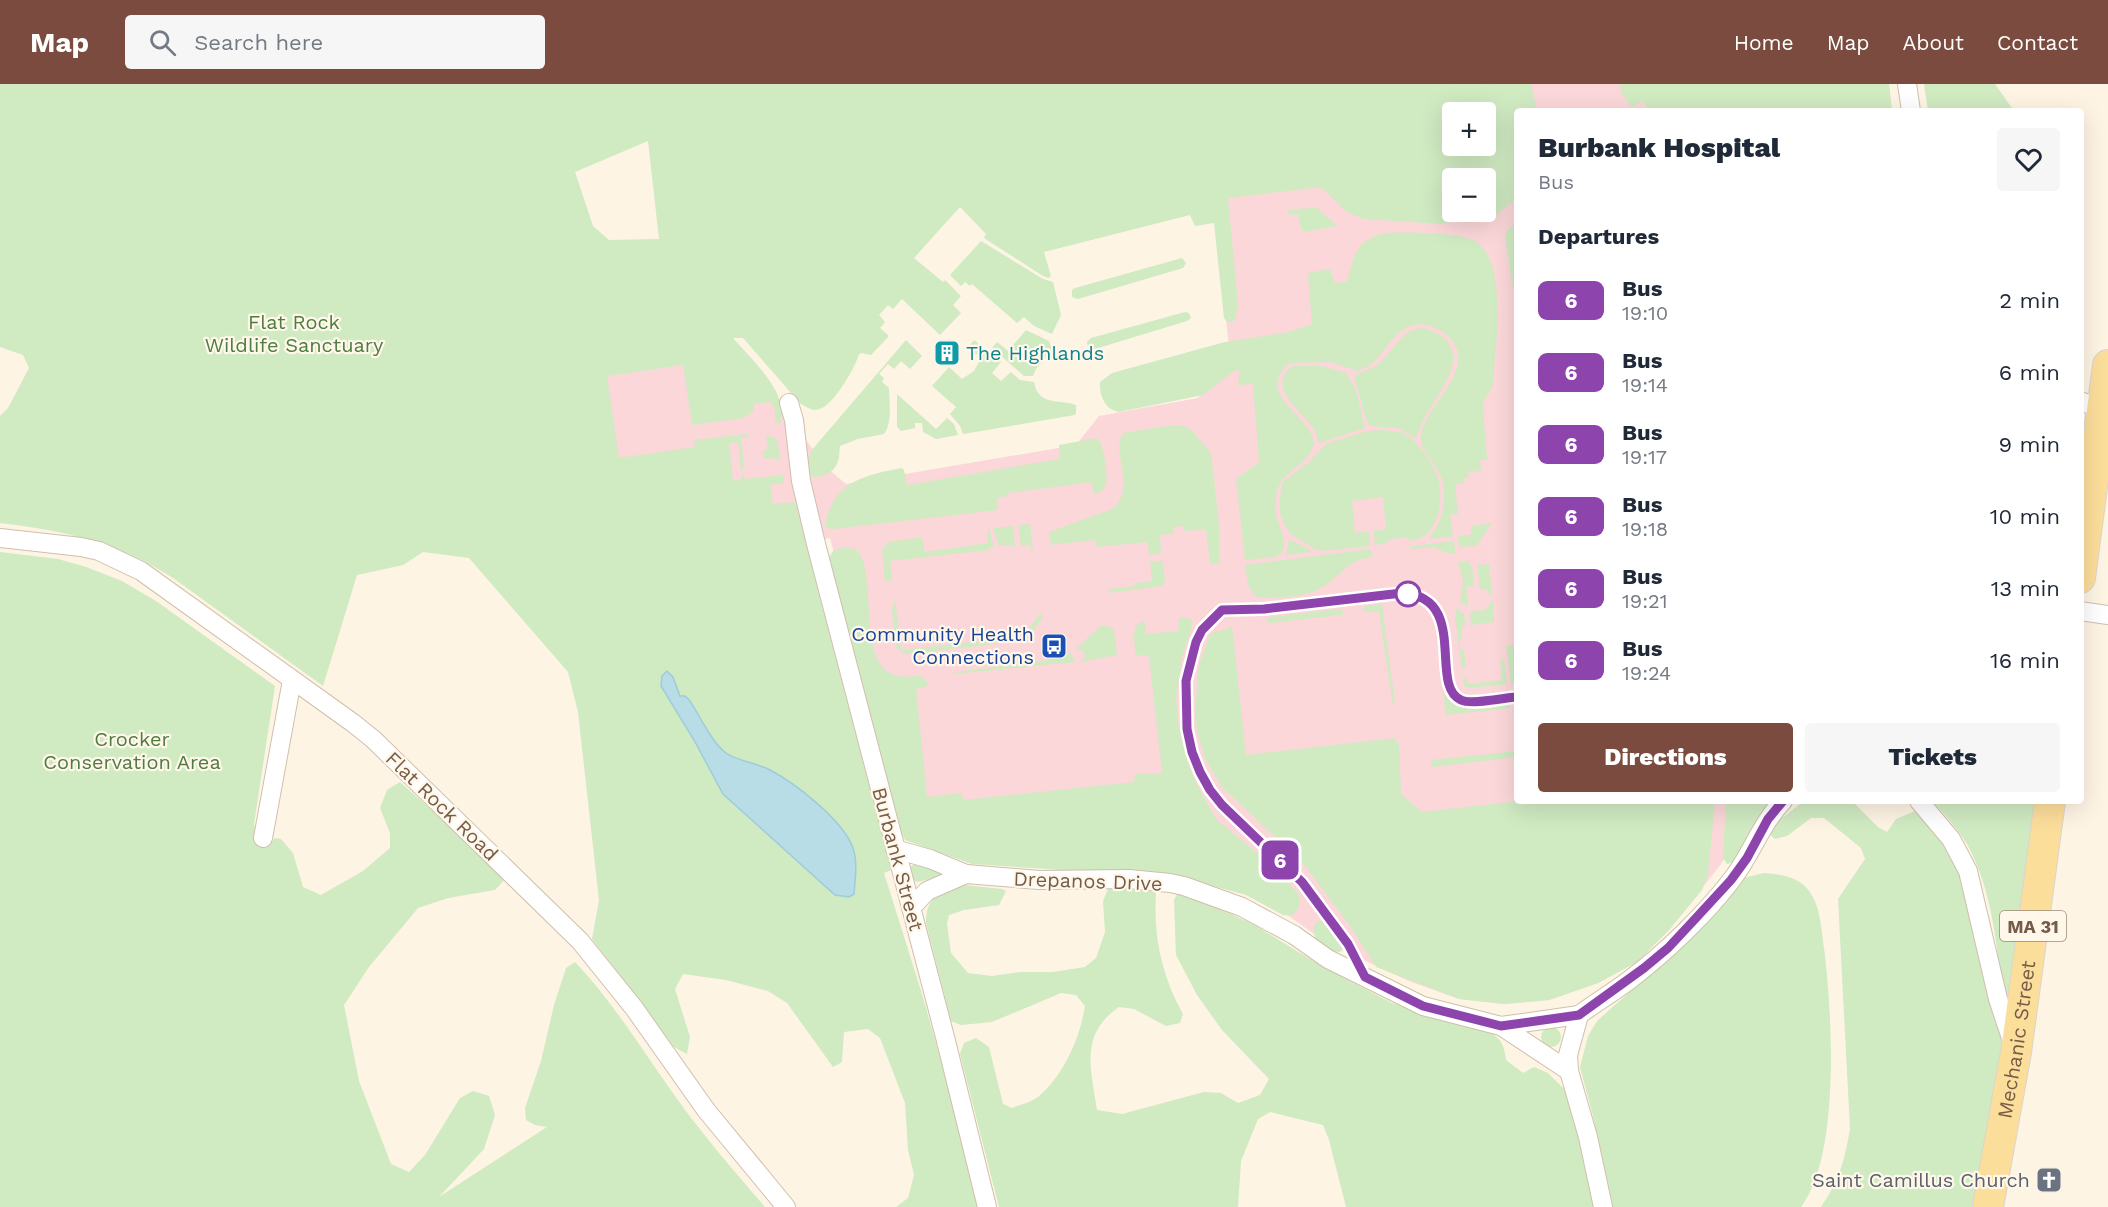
<!DOCTYPE html>
<html lang="en">
<head>
<meta charset="utf-8">
<style>
  :root { --surface:#fff; --page:#f6f6f7; --text:#1f2937; --muted:#747a83; --accent:#7a4b3e }
  body { margin:0; font-family:"Work Sans",sans-serif; background:var(--page); color:var(--text); height:100vh; display:flex; flex-direction:column; font-size:22px; white-space:nowrap }
  * { box-sizing:border-box; margin:0 }
  p { font-size:20px; color:var(--muted) }
  .icon { flex:none; width:33px; height:33px; fill:none; stroke:currentColor; stroke-width:2; stroke-linecap:round; stroke-linejoin:round }
  .map { position:relative; flex:1; overflow:hidden }
  .side { position:absolute; left:1514px; top:24px; width:570px; height:696px; display:flex; flex-direction:column; background:var(--surface); border-radius:6px; box-shadow:0 6px 24px #0002 }
  .side>* { flex:none }
  .badge { padding:0 12px; border-radius:9px; font-size:21px; line-height:39px }
  .tools { position:absolute; left:1442px; top:18px; display:grid; gap:12px }
  .tools a { display:grid; place-items:center; width:54px; height:54px; border-radius:6px; background:var(--surface); box-shadow:0 6px 24px #0002; font-size:30px }
  .map>.badge { position:absolute; translate:-50% -50%; box-shadow:0 0 0 3px #fff }
  h2 { padding:0 24px; font-size:22px; line-height:54px }
  .round { display:grid; place-items:center; flex:none; width:63px; height:63px; border-radius:6px; background:var(--page) }
  .head { display:flex; align-items:center; justify-content:space-between; height:102px; padding:0 24px }
  h1 { font-size:28px; font-weight:800; line-height:45px }
  .primary-button { display:flex; gap:12px; margin-top:auto; padding:12px 24px }
  .primary-button a { flex:1; height:69px; border-radius:6px; background:var(--accent); color:#fff; font-size:24px; font-weight:800; line-height:69px; text-align:center }
  .primary-button a+a { background:var(--page); color:var(--text) }
  ul { padding:0; list-style:none }
  li { display:flex; align-items:center; gap:18px; height:72px; padding:0 24px }
  li div { flex:1 }
  li b { display:block; font-size:22px }
  li em { font-style:normal }
  li .badge { min-width:66px; font-weight:700; text-align:center }
  header { display:flex; align-items:center; gap:36px; box-sizing:border-box; height:84px; padding:0 30px; background:var(--accent); color:#fff }
  header strong { font-size:28px }
  nav { display:flex; gap:33px; margin-inline-start:auto; font-size:21px }
  .search { width:420px; height:54px; background:var(--page); display:flex; align-items:center; gap:15px; box-sizing:border-box; padding:0 21px; border-radius:6px; color:var(--muted); font-size:22px }
  .map>svg:first-child { display:block }
  .medical { fill:#fbd7d9; fill-rule:evenodd }
  .green { fill:#d0eac2; fill-rule:evenodd }
  .water { fill:#b8dde7; stroke:#9eccd9; stroke-width:1.5 }
  .lines { fill:none; stroke-linecap:round; stroke-linejoin:round }
  .minor-casing { stroke:#d0bfad; stroke-width:20 }
  .primary-casing { stroke:#dbd4d0; stroke-width:32 }
  .minor { stroke:#fff; stroke-width:18 }
  .primary { stroke:#fcde9b; stroke-width:30 }
  .line-casing { stroke:#fff; stroke-width:14 }
  .line { stroke:#8e44ad; stroke-width:9 }
  .stop-dot { fill:#fff; stroke:#8e44ad; stroke-width:3 }
  .labels { text-anchor:middle; dominant-baseline:central; stroke-width:4.5; stroke-linejoin:round; paint-order:stroke }
  .shield { fill:#fff8ea; stroke:#9f8a79; stroke-width:1.5 }
  .shield-label { font-size:18px; font-weight:bold; fill:#765b49 }
  .park-label { font-size:20px; fill:#4e7c41; stroke:#fff8ea }
  .culture-label { font-size:20px; fill:#0d838f; stroke:#fff8ea; text-anchor:start }
  .transit-label { font-size:20px; fill:#164399; stroke:#fff8ea; text-anchor:end }
  .street-label { font-size:20px; fill:#765b49; stroke:#fff8ea }
  .worship-label { font-size:20px; fill:#5b616d; stroke:#fff8ea; text-anchor:end }
</style>
</head>
<body>
<header>
<strong>Map</strong>
<div class="search"><svg class="icon" aria-label="search" viewBox="0 0 24 24"><circle cx="10" cy="10" r="6"/><path d="M15 15l6 6"/></svg>Search here</div>
<nav><a>Home</a><a>Map</a><a>About</a><a>Contact</a></nav>
</header>
<div class="map">
<svg width="2108" height="1123" viewBox="0 0 2108 1123">
  <rect width="100%" height="100%" fill="#fdf4e4"/>
  <path class="medical" d="M1209 0H1889L1892 27H1516V717H1760L1721 780 1669 846 1637 878 1598 899 1549 916 1504 920 1459 915 1409 897 1327 859 1273 821 1227 799 909 751 830 454 575 487 572 157 767 304 827 384 846 400 1076 361 1099 332 1198 314 1230 275 1211 80ZM1452 28H1485V62H1452ZM1452 94H1485V128H1452Z"/>
  <g class="green">
    <path d="M0 0H1531L1537 27H1516V115L1491 135 1482 136 1469 129H1464L1451 138 1440 140 1364 135 1347 128 1321 103 1228 114 1238 220 1235 237 1227 238 1224 234 1214 139 1195 142 1190 131 1044 168 1051 192 1049 194 1043 192 984 154 986 150 960 123 914 174 943 198 945 196 961 212 953 221 961 229 940 251 902 215 893 225 888 221 879 231 885 238 880 244 889 252 871 271 862 269 859 270C855 284 832 325 816 326 810 326 804 322 799 318L743 254H733C751 275 791 310 780 340L775 338V327L771 318 754 320V327L744 334 692 341 683 281 607 292 619 374 695 363 694 356 747 350V353L741 354 744 383 743 387H741L738 358 729 359 733 397 741 396V392L744 391 745 395 783 391 784 399 770 401 773 420 795 418 891 786 884 789 922 910 978 1107 980 1123H896L908 1114 914 1091 908 1066 905 1019 880 954 868 945 844 948 842 978 833 983 787 919 768 907 726 896 683 890 675 905 690 953 687 970 674 963 592 855 599 816 578 628 568 588 469 474 423 468 403 481 357 491 323 602 173 494C120 459 62 446 0 439V332L8 324 29 284 23 271 0 263ZM1452 28H1485V62H1452ZM648 57 659 155 609 156 593 142 575 88ZM1452 94H1485V128H1452Z"/>
    <path d="M1620 0H1889L1892 27H1649L1643 17 1632 23 1622 10Z"/>
    <path d="M1924 0H1995L2014 27H1928Z"/>
    <path d="M1310 124H1317L1337 142 1303 148 1302 143H1300L1298 130 1289 131 1288 126Z"/>
    <path d="M1516 138V208L1513 204 1505 153 1506 148Z"/>
    <path d="M1383 149C1403 148 1459 148 1475 157 1509 176 1495 267 1493 300 1491 308 1484 313 1483 321L1487 375 1480 376 1481 387 1468 388 1469 394H1464V399L1455 400 1458 430 1450 431 1453 452 1429 455C1431 450 1435 445 1438 440 1445 428 1444 412 1443 399 1440 382 1418 367 1421 350 1426 319 1492 274 1436 244 1425 239 1415 239 1405 245 1385 256 1383 278 1358 287L1330 278 1289 279C1253 313 1313 330 1314 361 1306 384 1279 387 1276 412 1275 418 1275 425 1276 431 1279 443 1293 466 1275 473L1245 476 1236 395 1259 378 1253 300 1238 301 1240 285 1234 287 1203 311 1119 328C1105 326 1099 311 1100 298L1112 289 1225 258 1290 248 1312 240 1308 189 1330 185 1335 199 1347 198C1354 172 1355 158 1383 149Z"/>
    <path d="M981 157 1043 195 1053 198 1061 231 1052 250 1034 242 1024 233 1017 239 972 200 970 202 965 198 961 202 950 191Z"/>
    <path d="M1182 174 1186 179 1183 184 1078 215 1072 213V206L1075 204Z"/>
    <path d="M1185 228 1189 229 1191 234 1187 237 1095 265 1088 263 1087 258 1091 254Z"/>
    <path d="M1424 244C1479 261 1443 302 1425 333 1421 340 1419 347 1416 354L1398 344 1370 342 1366 336 1354 292C1364 287 1376 284 1383 276 1396 262 1402 245 1424 244Z"/>
    <path d="M1026 246 1049 257 1052 266 1036 285 1033 292H1024L992 264 997 258 1008 267Z"/>
    <path d="M906 256 922 272 910 285 901 277 894 285 888 280 879 290 884 294 882 298 889 304C889 318 893 338 884 350L858 355 840 362C839 367 840 372 838 377 835 388 824 393 813 393 806 386 808 376 811 367Z"/>
    <path d="M974 256 1001 278 992 289 1001 297 1011 288 1020 296 1034 298C1038 322 1059 315 1076 321V329L1075 331 963 350 960 342 950 330 956 323 932 302 949 283 962 295 974 287 981 274 968 263Z"/>
    <path d="M1294 282H1322L1346 289 1356 306 1365 344 1319 359C1317 355 1316 349 1314 345 1305 331 1275 310 1284 292 1286 287 1288 285 1294 282Z"/>
    <path d="M897 310 936 345 947 334 954 340 958 351 936 355 923 348 922 339H915V344L901 347 897 343Z"/>
    <path d="M1172 341H1183L1191 346 1211 369 1219 440V479L1210 480 1206 445 1184 447 1183 442 1173 443 1174 449 1160 451 1161 469 1149 471 1148 458 1096 463 1095 456 1051 461 1049 448 1112 425C1138 405 1110 370 1123 349Z"/>
    <path d="M1382 346C1390 347 1398 346 1405 350 1419 359 1433 379 1438 395 1445 418 1437 455 1409 457L1408 453 1387 456V459L1375 461 1373 447 1386 445 1383 413 1352 417 1355 449 1369 447 1370 462 1323 467 1315 465 1291 450 1287 445 1280 430V414L1282 400 1285 396 1308 379 1323 363 1328 359 1368 347Z"/>
    <path d="M766 351 776 354 781 375 764 374 763 366 768 365Z"/>
    <path d="M1097 354C1104 361 1108 389 1106 399 1105 404 1101 408 1097 410L1093 408 1092 398 1008 409V412L997 414 998 426 834 445 826 444C825 437 827 431 830 425 842 394 873 390 902 384L904 386 907 401 1060 375 1059 361Z"/>
    <path d="M1492 439 1476 462 1459 463 1458 452 1471 451 1472 442Z"/>
    <path d="M1030 440 1033 468H1031L1030 461 1021 462 1018 441Z"/>
    <path d="M1013 442 1015 463H1013L1012 461 999 462 993 444Z"/>
    <path d="M987 445H989L994 463H989V466L890 477 892 497H885L882 465 889 458 922 453 925 468 988 459Z"/>
    <path d="M1289 455 1310 466 1311 468 1286 471Z"/>
    <path d="M1454 457 1455 469 1450 470 1432 463 1412 465V462Z"/>
    <path d="M844 463 857 466C879 494 856 577 894 591 903 594 913 592 922 592L928 599 926 603 916 605 927 713 961 709 963 716 1134 698 1135 690 1162 689 1149 572 1136 571C1134 559 1131 545 1141 537L1145 539 1146 550 1178 547 1179 533 1191 535 1192 543 1182 573 1176 613 1178 638 1187 677 1198 703 1217 736 1256 768 1298 809C1302 821 1298 834 1283 831L1246 811 1184 794 972 780 905 756 901 748 828 475 833 467Z"/>
    <path d="M1371 465 1372 473C1342 477 1341 495 1317 506 1301 513 1279 514 1261 514 1247 510 1247 494 1245 481Z"/>
    <path d="M0 468 58 475 86 483 122 497 156 517 275 602 254 740 259 758 267 762 275 754 281 755 293 769 303 803 321 811 363 787 390 764V749L380 724 387 706 400 698 507 793 495 806 448 814 418 824 369 883 344 921 359 997 391 1080 409 1088 425 1071 460 1014 473 1007 489 1012 495 1031 484 1065 439 1113 547 1043 535 1041 526 1036 525 1024 541 977 554 921 566 884 575 878C615 920 646 972 680 1019 706 1055 736 1089 765 1123H0Z"/>
    <path d="M1163 477 1165 497 1162 502 1109 509V505L1135 502 1136 499 1152 497 1150 478Z"/>
    <path d="M1470 477V481H1472L1474 502 1466 503 1468 524 1460 517 1463 496 1458 478Z"/>
    <path d="M1489 480 1492 511H1489L1488 506 1480 505 1477 481Z"/>
    <path d="M895 515 901 566 996 555 1001 559 1011 555 1020 557 1040 529 1043 533 1025 557H1022L905 570 897 565 892 528Z"/>
    <path d="M1489 518H1493L1494 538 1471 541 1470 530 1472 527 1485 526 1490 521Z"/>
    <path d="M1382 520 1395 620 1393 622 1379 527 1365 528 1362 526 1365 522Z"/>
    <path d="M1457 524 1464 530 1466 542H1461L1462 554 1459 555 1460 565 1464 566 1466 584H1462L1463 595 1467 594 1468 600 1502 596 1500 575H1504L1507 600 1470 604 1464 602 1455 532Z"/>
    <path d="M1340 525 1344 528 1341 531 1269 539 1267 537 1269 533Z"/>
    <path d="M1100 542H1108L1114 546 1117 571 1080 578 1085 573 1084 567 1076 565Z"/>
    <path d="M1232 543 1246 671 1395 654 1399 661 1401 710 1422 728 1518 717H1715L1708 791 1702 806 1669 846 1637 878 1598 899 1549 916 1504 920 1459 915 1376 883 1350 842 1303 779 1222 703 1206 676 1197 648 1195 626 1199 581 1210 551 1216 546 1217 548Z"/>
    <path d="M1516 561V603L1515 599 1511 600 1506 562Z"/>
    <path d="M1071 569 1075 578 953 590 955 588 1050 576Z"/>
    <path d="M1443 607C1454 634 1487 623 1510 621V624L1446 631Z"/>
    <path d="M1516 667V673L1432 683 1431 676Z"/>
    <path d="M1726 717H1772L1734 778 1727 780 1723 774Z"/>
    <path d="M1804 717H1852L1878 743 1887 748 1896 735 1915 727 1945 755 1962 788 2001 944 2003 964 1977 1123H1821C1840 1095 1844 1078 1850 1045L1838 815 1865 775 1861 764 1824 734H1811L1787 752 1775 755 1770 751 1778 737Z"/>
    <path d="M1932 717H2040L2010 918 2004 914C1996 862 1993 807 1967 760 1958 745 1944 730 1932 717Z"/>
    <path d="M918 778 944 789 943 792 917 798C912 795 909 789 910 783Z"/>
    <path d="M1764 789C1780 790 1800 793 1809 807 1821 823 1821 845 1824 864 1832 927 1841 1071 1801 1123H1613L1592 1028 1580 983 1588 952 1597 937 1643 896 1743 794Z"/>
    <path d="M965 801 1002 805 1006 807 999 821 964 826 949 831 947 840 951 869 968 889 992 892 1020 888H1053L1085 883 1096 874 1105 848 1103 817 1108 805 1144 804 1156 809C1153 852 1162 893 1183 930L1180 939 1166 942 1134 925 1119 923C1079 950 1091 985 1097 1026L1122 1030 1204 1008 1221 1009 1238 1019 1260 1011 1269 995 1222 946 1197 911 1176 871 1174 816 1177 810 1184 809 1253 840 1323 883 1392 919 1488 947C1501 954 1504 961 1506 976L1523 989 1534 983 1548 989 1564 1005 1586 1075 1596 1123H1346L1329 1056 1323 1041 1270 1028 1258 1035 1241 1077 1238 1123H999L960 970 964 959 976 954 989 963 1003 1020 1012 1024C1020 1021 1031 1018 1038 1013 1064 991 1080 954 1085 922L1076 911 1061 909 992 938 961 941 951 937 926 839C926 812 941 805 965 801Z"/>
    <path d="M1322 837 1341 863 1342 866 1340 868C1324 868 1308 855 1316 838Z"/>
    <circle cx="1551" cy="953" r="10"/>
  </g>
  <path class="water" d="M667 587 673 593 680 612H685L690 617C699 631 713 660 726 669 737 677 757 679 770 686 795 699 843 736 853 764 858 779 855 796 854 810L849 813 835 811 723 710 694 656 661 602 662 592Z"/>
  <g class="lines">
    <g class="minor-casing">
      <g id="minor">
        <path d="M1907 0 1911 27"/>
        <path d="M2080 317 2102 325"/>
        <path d="M789 319 794 336 801 397 816 460 945 953 987 1123"/>
        <path d="M0 454 81 463 99 467 141 487 353 639 373 655 580 857 634 924 706 1026 786 1123"/>
        <path d="M2080 527 2108 531"/>
        <path d="M1919 717 1951 755 1968 787 1998 915 2012 957"/>
        <path d="M263 754 292 596"/>
        <path d="M895 765 930 775 966 790 1039 796 1129 795 1170 799 1184 802 1242 823 1294 851 1328 875 1423 922 1501 942 1579 931"/>
        <path d="M911 824 927 807 966 790"/>
        <path d="M1501 942 1569 987"/>
        <path d="M1603 1123 1588 1053 1569 987 1568 971 1579 931C1595 919 1612 909 1628 897 1664 870 1706 830 1733 794 1752 769 1761 740 1783 717"/>
      </g>
    </g>
    <g class="primary-casing">
      <g id="primary">
        <path d="M2080 494 2108 281"/>
        <path id="s1" d="M1988 1123 2016 968 2050 717"/>
      </g>
    </g>
    <use href="#minor" class="minor"/>
    <use href="#primary" class="primary"/>
  </g>
  <g class="lines">
    <g class="line-casing">
      <path id="line" d="M1516 613C1503 614 1472 621 1461 616 1428 602 1470 513 1402 509L1264 525 1222 526 1202 546 1196 558 1186 597 1187 645 1192 668 1200 688 1210 706 1222 721 1302 798 1348 860 1365 893 1423 922 1501 942 1579 931 1644 884 1668 864 1696 834 1731 796 1747 774 1768 735 1783 717"/>
    </g>
    <use href="#line" class="line"/>
  </g>
  <defs>
    <g id="building-square" transform="scale(1.35)"><rect x="-9" y="-9" width="18" height="18" rx="4" fill="#0f9aa8" stroke="#fff8ea"/><path d="M-4-6H4V6H1V3H-1V6H-4ZM-2.5-4.3h1.7v1.8h-1.7ZM.8-4.3h1.7v1.8H.8ZM-2.5-1h1.7V.8h-1.7ZM.8-1h1.7V.8H.8Z" fill="#fff"/></g>
    <g id="bus-square" transform="scale(1.35)"><rect x="-9" y="-9" width="18" height="18" rx="4" fill="#1a4fb4" stroke="#fff8ea"/><path d="M-5-6H5V4H4V6H2V4H-2V6H-4V4H-5ZM-3.5-4V0h7V-4ZM-3.5 1.2v1.5H-2V1.2ZM2 1.2v1.5H3.5V1.2Z" fill="#fff"/></g>
    <g id="church-square" transform="scale(1.35)"><rect x="-9" y="-9" width="18" height="18" rx="4" fill="#6b7280" stroke="#fff8ea"/><path d="M-1.2-6h2.4v3.5h3.3v2.4h-3.3V6h-2.4V-.1h-3.3v-2.4h3.3Z" fill="#fff"/></g>
  </defs>
  <g fill-rule="evenodd">
    <use href="#building-square" x="947" y="269"/>
    <use href="#bus-square" x="1054" y="562"/>
    <use href="#church-square" x="2049" y="1096"/>
  </g>
  <circle class="stop-dot" cx="1408" cy="510" r="12"/>
  <g class="labels">
    <rect class="shield" x="2000" y="827" width="66" height="30" rx="4.5"/>
    <g class="shield-label">
      <text x="2033" y="842">MA 31</text>
    </g>
    <g class="park-label">
      <text x="294" y="238">Flat Rock<tspan x="294" dy="23">Wildlife Sanctuary</tspan></text>
      <text x="132" y="655">Crocker<tspan x="132" dy="23">Conservation Area</tspan></text>
    </g>
    <g class="culture-label">
      <text x="966" y="269">The Highlands</text>
    </g>
    <g class="transit-label">
      <text x="1034" y="550">Community Health<tspan x="1034" dy="23">Connections</tspan></text>
    </g>
    <g class="street-label">
      <text transform="translate(442 722) rotate(44)">Flat Rock Road</text>
      <text transform="translate(898 775) rotate(75)">Burbank Street</text>
      <text transform="translate(1088 797) rotate(2)">Drepanos Drive</text>
      <text stroke="none"><textPath href="#s1" startOffset="170">Mechanic Street</textPath></text>
    </g>
    <g class="worship-label">
      <text x="2030" y="1096">Saint Camillus Church</text>
    </g>
  </g>
</svg>
<div class="tools">
<a>+</a>
<a>−</a>
</div>
<b class="badge" style="left:1280px;top:776px;background:#8e44ad;color:#fff">6</b>
<section class="side">
<div class="head"><div><h1>Burbank Hospital</h1><p>Bus</p></div><a class="round"><svg class="icon" aria-label="heart" viewBox="0 0 24 24"><path d="M12 20l-8-8c-3-5 5-10 8-4 3-6 11-1 8 4z"/></svg></a></div>
<h2>Departures</h2>
<ul>
<li><span class="badge" style="background:#8e44ad;color:#fff">6</span><div><b>Bus</b><p>19:10</p></div><em>2 min</em></li>
<li><span class="badge" style="background:#8e44ad;color:#fff">6</span><div><b>Bus</b><p>19:14</p></div><em>6 min</em></li>
<li><span class="badge" style="background:#8e44ad;color:#fff">6</span><div><b>Bus</b><p>19:17</p></div><em>9 min</em></li>
<li><span class="badge" style="background:#8e44ad;color:#fff">6</span><div><b>Bus</b><p>19:18</p></div><em>10 min</em></li>
<li><span class="badge" style="background:#8e44ad;color:#fff">6</span><div><b>Bus</b><p>19:21</p></div><em>13 min</em></li>
<li><span class="badge" style="background:#8e44ad;color:#fff">6</span><div><b>Bus</b><p>19:24</p></div><em>16 min</em></li>
</ul>
<div class="primary-button"><a>Directions</a><a>Tickets</a></div>
</section>
</div>
</body>
</html>
